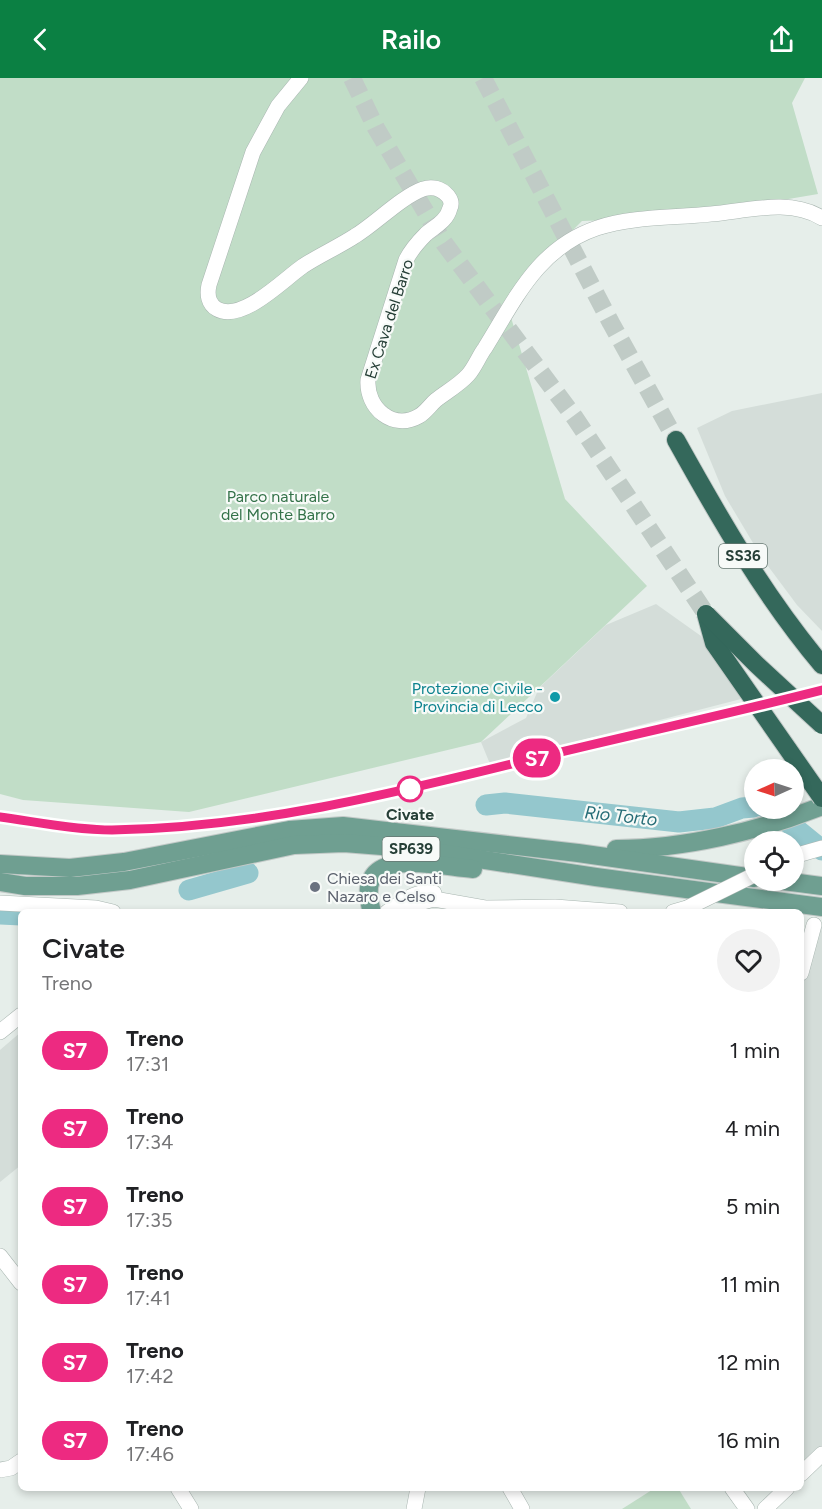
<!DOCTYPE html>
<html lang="it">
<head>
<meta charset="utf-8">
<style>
  :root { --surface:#fff; --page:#f2f2f2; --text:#202124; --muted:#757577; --accent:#0b8043 }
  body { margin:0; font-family:Figtree,sans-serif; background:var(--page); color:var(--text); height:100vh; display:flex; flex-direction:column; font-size:22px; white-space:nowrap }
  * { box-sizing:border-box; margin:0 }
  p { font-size:20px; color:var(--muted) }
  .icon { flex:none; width:33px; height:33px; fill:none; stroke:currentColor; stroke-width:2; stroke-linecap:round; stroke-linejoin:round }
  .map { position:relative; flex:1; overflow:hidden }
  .panel { position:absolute; left:18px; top:831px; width:786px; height:582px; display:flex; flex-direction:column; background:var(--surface); border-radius:9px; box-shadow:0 3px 9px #0003 }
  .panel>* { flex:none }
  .badge { padding:0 12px; border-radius:20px; font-size:21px; line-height:39px }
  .needle { width:39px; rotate:267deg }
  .controls { position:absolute; left:744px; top:681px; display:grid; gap:12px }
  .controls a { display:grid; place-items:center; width:60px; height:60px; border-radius:50%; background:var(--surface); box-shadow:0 3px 9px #0003; font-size:30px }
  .map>.badge { position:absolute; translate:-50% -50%; box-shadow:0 0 0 3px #fff }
  .round { display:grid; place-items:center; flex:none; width:63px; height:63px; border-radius:32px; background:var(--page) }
  .summary { display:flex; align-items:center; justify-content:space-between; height:102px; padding:0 24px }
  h1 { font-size:28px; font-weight:600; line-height:45px }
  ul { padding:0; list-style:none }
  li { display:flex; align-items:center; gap:18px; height:78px; padding:0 24px }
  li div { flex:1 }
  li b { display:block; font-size:22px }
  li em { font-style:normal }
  li .badge { min-width:66px; font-weight:700; text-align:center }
  header { display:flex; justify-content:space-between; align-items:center; height:78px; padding:0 24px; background:var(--accent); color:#fff; font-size:27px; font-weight:600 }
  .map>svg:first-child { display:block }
  .built { fill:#d4ddd9 }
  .green { fill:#c1ddc7 }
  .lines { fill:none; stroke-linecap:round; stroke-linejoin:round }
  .river { stroke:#94c7cd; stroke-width:21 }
  .highway-tunnel { stroke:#c0cbc6; stroke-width:18; stroke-dasharray:18 9; stroke-linecap:butt }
  .minor-casing { stroke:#a9b6b1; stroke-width:16 }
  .major-casing { stroke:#c2c9c7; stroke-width:20 }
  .highway-casing { stroke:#c2c9c7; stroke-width:20 }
  .minor { stroke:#fff; stroke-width:15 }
  .major { stroke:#6f9f91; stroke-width:18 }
  .highway { stroke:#34685b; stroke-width:18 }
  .rail { stroke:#617a72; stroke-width:4; stroke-dasharray:12 6; stroke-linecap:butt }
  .minor-bridge-casing { stroke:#a9b6b1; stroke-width:16; stroke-linecap:butt }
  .highway-bridge-casing { stroke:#c2c9c7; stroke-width:20; stroke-linecap:butt }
  .minor-bridge { stroke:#fff; stroke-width:15 }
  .highway-bridge { stroke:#34685b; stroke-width:18 }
  .line-casing { stroke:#fff; stroke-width:14 }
  .line { stroke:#ed2a81; stroke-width:9 }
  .culture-dot { fill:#0f9aa8; stroke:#f7faf8; stroke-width:2 }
  .stop-dot { fill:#fff; stroke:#ed2a81; stroke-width:3 }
  .worship-dot { fill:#6b7280; stroke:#f7faf8; stroke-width:2 }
  .labels { text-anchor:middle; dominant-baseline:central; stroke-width:4.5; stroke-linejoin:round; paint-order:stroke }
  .shield { fill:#f7faf8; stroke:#657771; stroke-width:1.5 }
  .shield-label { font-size:15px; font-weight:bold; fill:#263f37 }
  .street-label { font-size:16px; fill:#263f37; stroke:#f7faf8 }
  .park-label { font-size:16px; fill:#347249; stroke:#f7faf8 }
  .culture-label { font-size:16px; fill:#0d838f; stroke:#f7faf8; text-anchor:end }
  .stop-label { font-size:16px; font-weight:bold; fill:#263f37; stroke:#f7faf8 }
  .worship-label { font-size:16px; fill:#5b616d; stroke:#f7faf8; text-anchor:start }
  .water-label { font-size:18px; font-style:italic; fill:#256c76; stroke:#f7faf8 }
</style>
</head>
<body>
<header><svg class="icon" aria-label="back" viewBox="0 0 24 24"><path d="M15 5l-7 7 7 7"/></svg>Railo<svg class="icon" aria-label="share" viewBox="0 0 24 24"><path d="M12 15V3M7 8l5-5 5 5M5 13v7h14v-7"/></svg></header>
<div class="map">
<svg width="822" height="1431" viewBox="0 0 822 1431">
  <rect width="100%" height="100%" fill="#e6eeea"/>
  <g class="built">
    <path d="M822 315V553L797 527 762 480 725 418 697 350 732 333Z"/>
    <path d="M656 526 701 558 741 621 490 686 481 664 526 640 539 610 606 547Z"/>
    <path d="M814 847 822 849V1377L801 1394V895Z"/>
    <path d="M21 954V1087L0 1104V972Z"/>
  </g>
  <g class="green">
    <path d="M0 0H805L792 25 818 116 675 140 582 143 527 198 507 226 565 421 647 508 481 664 189 734 23 722 0 716Z"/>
    <path d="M655 1410H678L691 1431H622Z"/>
  </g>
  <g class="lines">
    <g class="river">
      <path d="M486 727 505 725 679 744 715 740 742 730 754 729"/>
      <path d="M766 730 774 733 822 772"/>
      <path d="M189 812 248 795"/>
      <path d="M0 836 21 837"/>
    </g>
    <g class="highway-tunnel">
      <path d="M352 0 376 50 444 165 575 340 706 536"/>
      <path d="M483 0 611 245 676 362"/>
    </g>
    <g class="minor-casing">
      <g id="minor">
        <path d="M301 0 278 28 253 74 209 207C207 216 208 226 217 231 242 245 284 201 303 188 320 177 338 169 355 158 375 146 401 119 423 111 432 108 441 110 448 118 451 122 452 126 450 130 447 143 434 149 426 156 418 164 411 172 406 182L368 302C366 330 393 353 419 338 426 334 430 327 436 322 446 314 459 307 468 297 475 289 479 278 485 270 516 220 538 170 597 150 633 138 674 140 711 136 747 133 789 120 822 140"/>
        <path d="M794 778 822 770"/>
        <path d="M0 825 96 830 113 834"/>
        <path d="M387 834C403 824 413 812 434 815"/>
        <path d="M411 834 423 824 434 821 485 830 555 829 620 834"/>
        <path d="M673 834 687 830"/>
        <path d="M801 895 814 847"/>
        <path d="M0 954 21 937"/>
        <path d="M0 1178 21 1205"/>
        <path d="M0 1392 11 1390 21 1383"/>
        <path d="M801 1396 822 1376"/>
        <path d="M178 1410 191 1431"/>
        <path d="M510 1410 522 1431"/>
        <path d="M732 1410 747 1431"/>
        <path d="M414 1431 418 1410"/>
        <path d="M765 1431 787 1410"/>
      </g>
    </g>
    <g class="major-casing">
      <g id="major">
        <path d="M616 771C683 771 760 753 822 728"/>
        <path d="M0 786 70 790 124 784 289 752 343 748 578 775 754 800"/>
        <path d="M776 802 822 808"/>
        <path d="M0 804 25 808H77L130 802 294 767 344 765 407 770 596 799 822 829"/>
        <path d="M372 834C351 765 434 788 473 791"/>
      </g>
    </g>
    <g class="highway-casing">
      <path id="highway" d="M676 362C720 441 764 518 822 587"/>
    </g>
    <use href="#minor" class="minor"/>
    <use href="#major" class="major"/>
    <use href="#highway" class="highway"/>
    <path class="rail" d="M0 739 74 750 111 752 205 746 285 737 413 711 733 635"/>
    <g class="minor-bridge-casing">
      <path id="minor-bridge" d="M687 830 754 797"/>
    </g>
    <g class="highway-bridge-casing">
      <g id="highway-bridge">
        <path d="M706 536 714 565 822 720"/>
        <path d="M707 537 756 586 822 647"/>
      </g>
    </g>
    <use href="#minor-bridge" class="minor-bridge"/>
    <use href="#highway-bridge" class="highway-bridge"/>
  </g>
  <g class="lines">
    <g class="line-casing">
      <path id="line" d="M0 739C37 744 75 752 112 752 258 750 399 714 540 679 634 656 728 636 822 612"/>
    </g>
    <use href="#line" class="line"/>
  </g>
  <circle class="culture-dot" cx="555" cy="619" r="6"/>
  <circle class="stop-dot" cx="410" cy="711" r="12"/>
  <circle class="worship-dot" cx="315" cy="809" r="6"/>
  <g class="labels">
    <g class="shield">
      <rect x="719" y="466" width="48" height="24" rx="4.5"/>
      <rect x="382.5" y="759" width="57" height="24" rx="4.5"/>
    </g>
    <g class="shield-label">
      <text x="743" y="478">SS36</text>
      <text x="411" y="771">SP639</text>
    </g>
    <g class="street-label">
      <text transform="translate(389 241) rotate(-72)">Ex Cava del Barro</text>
    </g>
    <g class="park-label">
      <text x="278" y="418">Parco naturale<tspan x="278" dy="18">del Monte Barro</tspan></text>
    </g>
    <g class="culture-label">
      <text x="543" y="610">Protezione Civile -<tspan x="543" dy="18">Provincia di Lecco</tspan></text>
    </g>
    <g class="stop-label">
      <text x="410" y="736">Civate</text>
    </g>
    <g class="worship-label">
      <text x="327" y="800">Chiesa dei Santi<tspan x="327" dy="18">Nazaro e Celso</tspan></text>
    </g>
    <g class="water-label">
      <text transform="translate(621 738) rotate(6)">Rio Torto</text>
    </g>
  </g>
</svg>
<div class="controls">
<a><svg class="needle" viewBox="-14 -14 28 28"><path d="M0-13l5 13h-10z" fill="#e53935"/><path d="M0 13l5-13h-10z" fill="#757577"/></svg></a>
<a><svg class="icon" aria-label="locate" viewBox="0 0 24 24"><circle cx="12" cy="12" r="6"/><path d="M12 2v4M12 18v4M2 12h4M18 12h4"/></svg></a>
</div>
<b class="badge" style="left:537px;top:680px;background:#ed2a81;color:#fff">S7</b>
<section class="panel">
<div class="summary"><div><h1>Civate</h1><p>Treno</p></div><a class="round"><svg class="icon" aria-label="heart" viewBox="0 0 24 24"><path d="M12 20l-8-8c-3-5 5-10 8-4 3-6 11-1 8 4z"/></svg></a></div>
<ul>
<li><span class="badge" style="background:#ed2a81;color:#fff">S7</span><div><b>Treno</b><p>17:31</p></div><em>1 min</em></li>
<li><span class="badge" style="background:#ed2a81;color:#fff">S7</span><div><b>Treno</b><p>17:34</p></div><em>4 min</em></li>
<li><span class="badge" style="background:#ed2a81;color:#fff">S7</span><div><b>Treno</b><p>17:35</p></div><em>5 min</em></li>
<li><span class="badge" style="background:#ed2a81;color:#fff">S7</span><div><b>Treno</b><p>17:41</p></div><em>11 min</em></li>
<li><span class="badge" style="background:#ed2a81;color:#fff">S7</span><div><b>Treno</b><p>17:42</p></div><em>12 min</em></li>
<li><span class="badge" style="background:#ed2a81;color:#fff">S7</span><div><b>Treno</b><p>17:46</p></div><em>16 min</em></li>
</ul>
</section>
</div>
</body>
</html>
